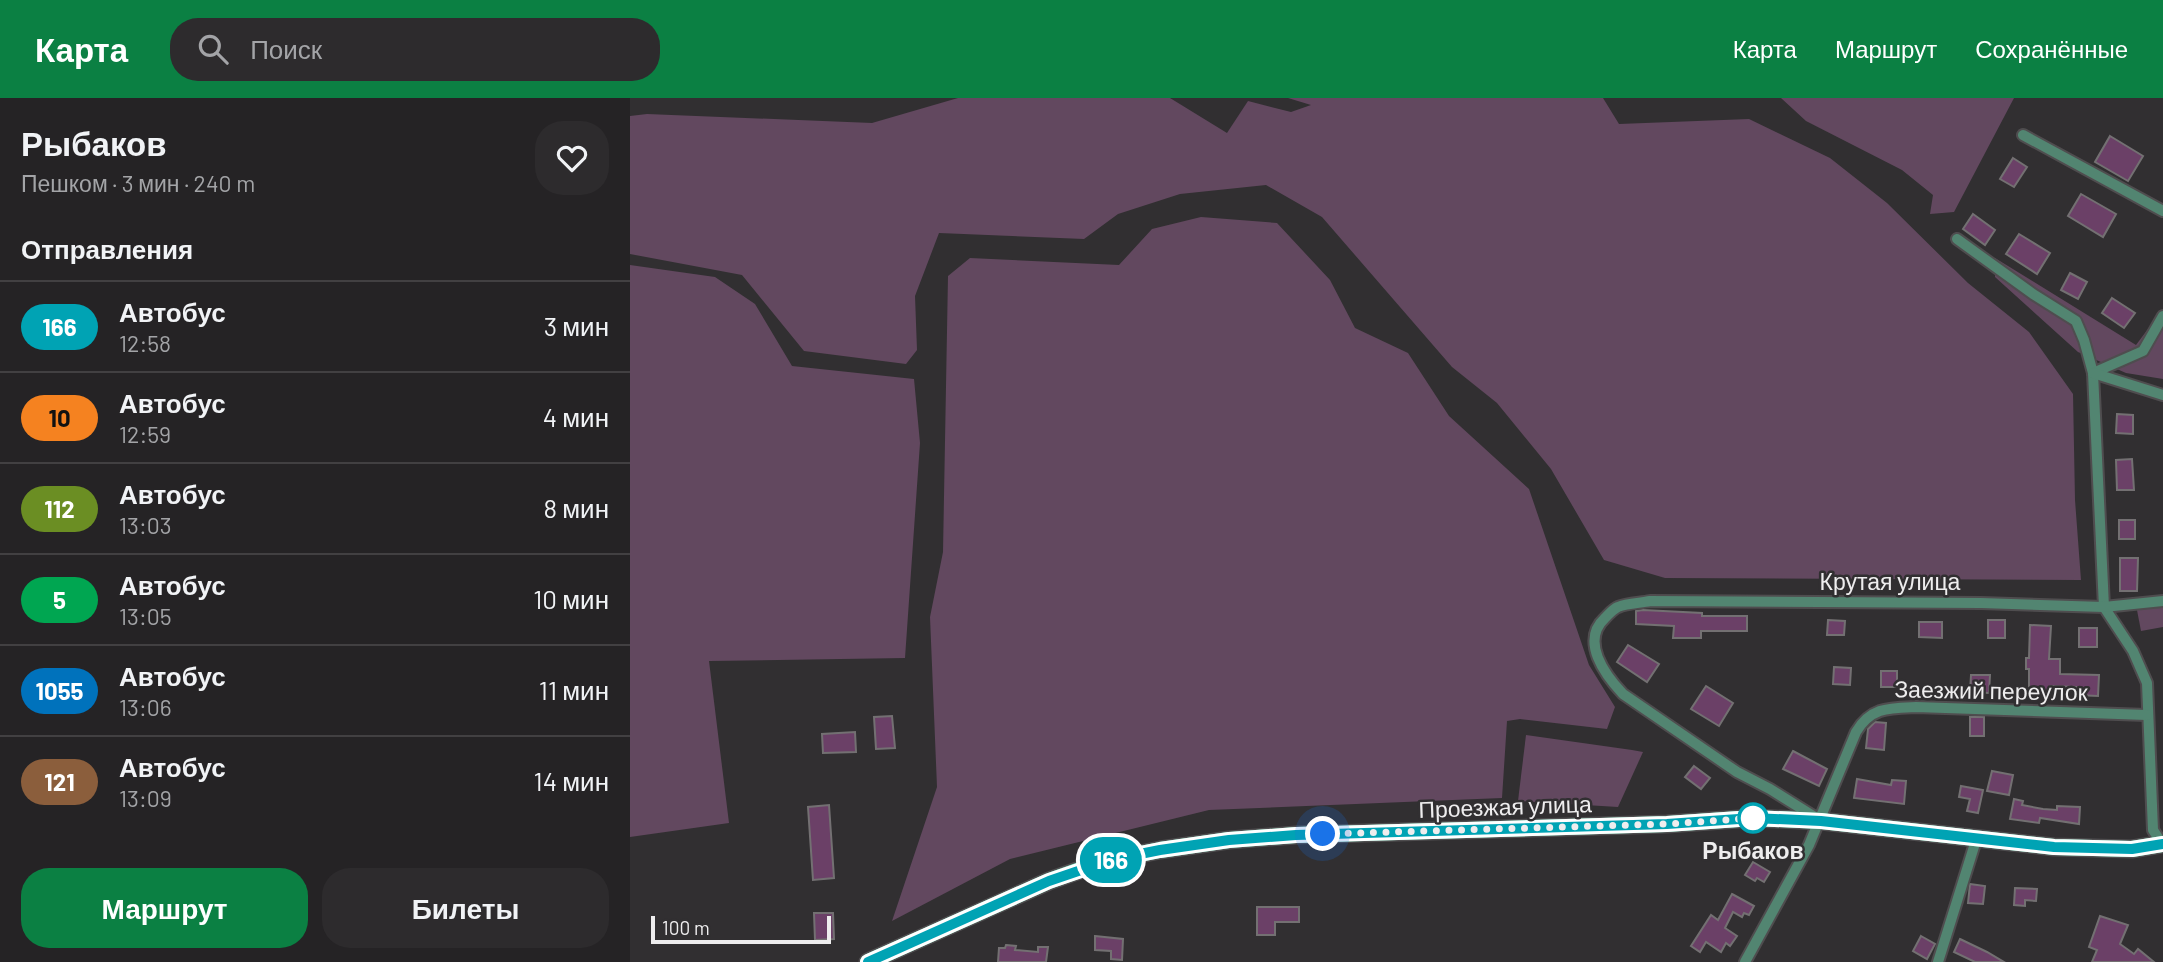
<!DOCTYPE html>
<html lang="ru">
<head>
<meta charset="utf-8">
<style>
  :root { --surface:#252325; --page:#2d2b2d; --text:#f1f3f6; --muted:#a3a4a7; --line:#424042; --accent:#0b8043 }
  body { margin:0; font-family:Barlow,sans-serif; background:var(--page); color:var(--text); height:100vh; display:flex; flex-direction:column; font-size:26px; white-space:nowrap }
  * { box-sizing:border-box; margin:0 }
  p { font-size:23px; color:var(--muted) }
  .icon { flex:none; width:38px; height:38px; fill:none; stroke:currentColor; stroke-width:2; stroke-linecap:round; stroke-linejoin:round }
  .map { position:relative; flex:1; overflow:hidden }
  .details { display:flex; flex-direction:column; background:var(--surface); width:630px }
  .details>* { flex:none }
  .badge { padding:0 14px; border-radius:23px; font-size:24px; line-height:46px }
  .scale { position:absolute; left:21px; bottom:18px; width:180px; box-sizing:border-box; padding-left:7px; border:4px solid #eeedee; border-top:0; font-size:19px; line-height:24px; white-space:nowrap; color:#eeedee; -webkit-text-stroke:5px #312f31; paint-order:stroke }
  .you { position:absolute; width:35px; height:35px; margin:-18px; border:5px solid #fff; border-radius:50%; background:#1a73e8; box-shadow:0 0 0 10px #1a73e833 }
  .map>.badge { position:absolute; translate:-50% -50%; box-shadow:0 0 0 4px #fff }
  h2 { padding:0 21px; font-size:26px; line-height:63px }
  .round { display:grid; place-items:center; flex:none; width:74px; height:74px; border-radius:28px; background:var(--page) }
  .headline { display:flex; align-items:center; justify-content:space-between; height:119px; padding:0 21px }
  h1 { font-size:33px; font-weight:600; line-height:52px }
  .cta { display:flex; gap:14px; margin-top:auto; padding:14px 21px }
  .cta a { flex:1; height:80px; border-radius:28px; background:var(--accent); color:#fff; font-size:28px; font-weight:600; line-height:80px; text-align:center }
  .cta a+a { background:var(--page); color:var(--text) }
  ul { padding:0; list-style:none }
  li { display:flex; align-items:center; gap:21px; height:91px; padding:0 21px; border-top:2px solid var(--line) }
  li div { flex:1 }
  li b { display:block; font-size:26px }
  li em { font-style:normal }
  li .badge { min-width:77px; font-weight:700; text-align:center }
  header { display:flex; align-items:center; gap:42px; box-sizing:border-box; height:98px; padding:0 35px; background:var(--accent); color:#fff }
  header strong { font-size:33px }
  nav { display:flex; gap:38px; margin-inline-start:auto; font-size:24px }
  .search { width:490px; height:63px; background:var(--page); display:flex; align-items:center; gap:18px; box-sizing:border-box; padding:0 24px; border-radius:28px; color:var(--muted); font-size:26px }
  main { display:flex; flex:1; min-height:0 }
  .map>svg:first-child { display:block }
  .green { fill:#62485f }
  .building { fill:#6b4067; stroke:#737072; stroke-width:2 }
  .lines { fill:none; stroke-linecap:round; stroke-linejoin:round }
  .street-casing { stroke:#4f4d4f; stroke-width:14 }
  .primary-casing { stroke:#4f4d4f; stroke-width:19 }
  .street { stroke:#528571; stroke-width:10 }
  .primary { stroke:#68dab2; stroke-width:16 }
  .line-casing { stroke:#fff; stroke-width:16 }
  .line { stroke:#00a3b4; stroke-width:10 }
  .walk { stroke:#eeedee; stroke-width:7; stroke-dasharray:0 12.6 }
  .stop-dot { fill:#fff; stroke:#00a3b4; stroke-width:3.5 }
  .labels { text-anchor:middle; dominant-baseline:central; stroke-width:5; stroke-linejoin:round; paint-order:stroke }
  .street-label { font-size:23px; fill:#eeedee; stroke:#312f31 }
  .stop-label { font-size:23px; font-weight:bold; fill:#eeedee; stroke:#312f31 }
</style>
</head>
<body>
<header>
<strong>Карта</strong>
<div class="search"><svg class="icon" aria-label="search" viewBox="0 0 24 24"><circle cx="10" cy="10" r="6"/><path d="M15 15l6 6"/></svg>Поиск</div>
<nav><a>Карта</a><a>Маршрут</a><a>Сохранённые</a></nav>
</header>
<main>
<section class="details">
<div class="headline"><div><h1>Рыбаков</h1><p>Пешком · 3 мин · 240 m</p></div><a class="round"><svg class="icon" aria-label="heart" viewBox="0 0 24 24"><path d="M12 20l-8-8c-3-5 5-10 8-4 3-6 11-1 8 4z"/></svg></a></div>
<h2>Отправления</h2>
<ul>
<li><span class="badge" style="background:#00a3b4;color:#fff">166</span><div><b>Автобус</b><p>12:58</p></div><em>3 мин</em></li>
<li><span class="badge" style="background:#f58220;color:#111">10</span><div><b>Автобус</b><p>12:59</p></div><em>4 мин</em></li>
<li><span class="badge" style="background:#6b8e23;color:#fff">112</span><div><b>Автобус</b><p>13:03</p></div><em>8 мин</em></li>
<li><span class="badge" style="background:#00a651;color:#fff">5</span><div><b>Автобус</b><p>13:05</p></div><em>10 мин</em></li>
<li><span class="badge" style="background:#0072bc;color:#fff">1055</span><div><b>Автобус</b><p>13:06</p></div><em>11 мин</em></li>
<li><span class="badge" style="background:#8b5e3c;color:#fff">121</span><div><b>Автобус</b><p>13:09</p></div><em>14 мин</em></li>
</ul>
<div class="cta"><a>Маршрут</a><a>Билеты</a></div>
</section>
<div class="map">
<svg width="1533" height="864" viewBox="0 0 1533 864">
  <rect width="100%" height="100%" fill="#312f31"/>
  <g class="green">
    <path d="M328 0H540L597 35 618 3 661 14 681 7 658 0H973L989 26 1119 21 1200 60 1257 105 1338 185 1399 234 1443 296 1445 402 1451 482 1035 480 974 462 921 371 867 305 822 269 692 119 636 87 550 96 488 116 454 141 309 135 285 198 287 252 276 266 174 253 112 177 0 156V18L17 16 242 25Z"/>
    <path d="M1151 0H1384L1324 114 1300 116 1303 97 1272 72 1176 23Z"/>
    <path d="M571 119 647 125 700 182 725 230 778 255 819 318 899 391 959 567 985 609 977 631 890 621 877 623 872 700 579 712 380 761 262 823 307 689 300 519 313 454 318 178 340 160 489 167 522 131Z"/>
    <path d="M1365 160 1506 247 1533 211V281L1496 275 1448 254 1365 179Z"/>
    <path d="M0 167 85 179 125 206 162 268 284 281 290 345 275 560 79 563 99 725 0 739Z"/>
    <path d="M1533 507V529L1511 533 1507 512Z"/>
    <path d="M896 637 1002 652 1013 654 988 709 888 703Z"/>
  </g>
  <g class="building">
    <path d="M1480 38 1513 58 1498 83 1465 64Z"/>
    <path d="M1383 60 1397 69 1384 89 1370 81Z"/>
    <path d="M1451 96 1486 116 1473 139 1438 118Z"/>
    <path d="M1343 116 1365 132 1355 147 1333 131Z"/>
    <path d="M1389 136 1420 155 1407 176 1376 156Z"/>
    <path d="M1440 175 1457 184 1448 201 1431 192Z"/>
    <path d="M1482 200 1505 215 1494 230 1472 215Z"/>
    <path d="M1487 316 1503 317V336L1486 335Z"/>
    <path d="M1502 361 1504 392H1487L1486 362Z"/>
    <rect x="1489" y="422" width="16" height="19"/>
    <path d="M1490 460H1508L1507 493H1490Z"/>
    <path d="M1013 512 1072 515V518H1117V533H1071V540H1043L1044 528 1006 526V513Z"/>
    <path d="M1198 522 1215 523 1214 537H1197Z"/>
    <rect x="1358" y="522" width="17" height="18"/>
    <path d="M1289 524H1312V540L1289 539Z"/>
    <path d="M1400 527 1421 528 1419 561H1430V576L1469 577 1468 598 1446 597V589L1420 588V595H1399V571H1396V560H1399Z"/>
    <rect x="1449" y="530" width="18" height="19"/>
    <path d="M998 547 1029 566 1017 584 987 564Z"/>
    <path d="M1204 569 1221 570 1220 587 1203 586Z"/>
    <rect x="1251" y="573" width="16" height="16"/>
    <path d="M1341 577H1360L1359 595 1340 594Z"/>
    <path d="M1076 588 1103 605 1089 628 1061 611Z"/>
    <path d="M262 618 265 650 246 651 244 619Z"/>
    <rect x="1340" y="619" width="14" height="19"/>
    <path d="M1245 624 1256 625 1254 652 1236 650 1238 631Z"/>
    <path d="M225 634 226 654 193 655 192 636Z"/>
    <path d="M1163 653 1197 671 1189 688 1153 671Z"/>
    <path d="M1064 668 1080 680 1071 691 1055 679Z"/>
    <path d="M1362 673 1383 677 1379 697 1357 693Z"/>
    <path d="M1227 681 1261 687 1262 682 1276 683 1274 706 1224 700Z"/>
    <path d="M1331 688 1353 692 1348 715 1337 713 1340 701 1329 699Z"/>
    <path d="M1384 701 1393 703 1392 707 1413 711 1427 712V708L1450 709 1449 726 1410 720 1409 725 1380 721Z"/>
    <path d="M199 707 204 780 183 782 178 709Z"/>
    <path d="M1123 764 1140 774 1134 784 1127 780 1125 783 1115 777Z"/>
    <path d="M1340 786 1355 788 1353 806 1338 805Z"/>
    <path d="M1385 790 1407 791 1406 803 1395 802V808L1384 807Z"/>
    <path d="M1102 796 1124 808 1119 817 1114 815 1112 819 1103 814 1095 830 1107 838 1100 848 1096 845 1091 854 1076 844 1070 854 1061 848 1081 817 1088 822Z"/>
    <path d="M627 809H669V824H645V837H627Z"/>
    <path d="M184 815H203L204 841 185 842Z"/>
    <path d="M1470 818 1498 827 1490 846 1504 856 1508 851 1524 864H1462L1467 852 1459 849Z"/>
    <path d="M465 838 493 841 492 862 481 861V853L465 852Z"/>
    <path d="M1291 838 1305 846 1297 861 1283 853Z"/>
    <path d="M1330 841 1357 854 1374 864H1345L1324 854Z"/>
    <path d="M376 847 386 848 385 852 408 854V849H418L416 864H368L369 850H375Z"/>
  </g>
  <g class="lines">
    <g class="street-casing">
      <g id="street">
        <path d="M1393 37 1533 113"/>
        <path d="M1327 141 1403 196 1446 223 1454 242 1463 275 1474 509 1503 553 1517 585 1523 732 1533 747"/>
        <path d="M1463 275 1513 253 1533 218"/>
        <path d="M1463 275 1533 297"/>
        <path d="M1188 721 1140 691 1107 674 993 596C975 577 950 543 975 520 979 516 983 511 988 509 997 505 1011 505 1020 503L1351 505 1474 509 1533 503"/>
        <path d="M1115 864 1179 747 1226 634C1241 609 1259 610 1286 609L1517 617"/>
        <path d="M1308 864 1347 739"/>
      </g>
    </g>
    <g class="primary-casing">
      <path id="primary" d="M238 864 419 783 475 763 530 752 599 742 666 737 1037 726 1123 720 1191 723 1424 749 1502 751 1533 746"/>
    </g>
    <use href="#street" class="street"/>
    <use href="#primary" class="primary"/>
  </g>
  <g class="lines">
    <g class="line-casing">
      <path id="line" d="M238 864 419 783 457 770 475 763 530 752 599 742 666 737 1037 726 1123 720 1191 723 1424 749 1502 751 1533 746"/>
    </g>
    <use href="#line" class="line"/>
    <path class="walk" d="M693 736 1037 726 1123 720"/>
  </g>
  <circle class="stop-dot" cx="1123" cy="720" r="14"/>
  <g class="labels">
    <g class="street-label">
      <text x="1260" y="483">Крутая улица</text>
      <text transform="translate(1361 592) rotate(1)">Заезжий переулок</text>
      <text transform="translate(875 708) rotate(-2)">Проезжая улица</text>
    </g>
    <g class="stop-label">
      <text x="1123" y="752">Рыбаков</text>
    </g>
  </g>
</svg>
<div class="scale">100 m</div>
<div class="you" style="left:693px;top:736px"></div>
<b class="badge" style="left:481px;top:762px;background:#00a3b4;color:#fff">166</b>
</div>
</main>
</body>
</html>
